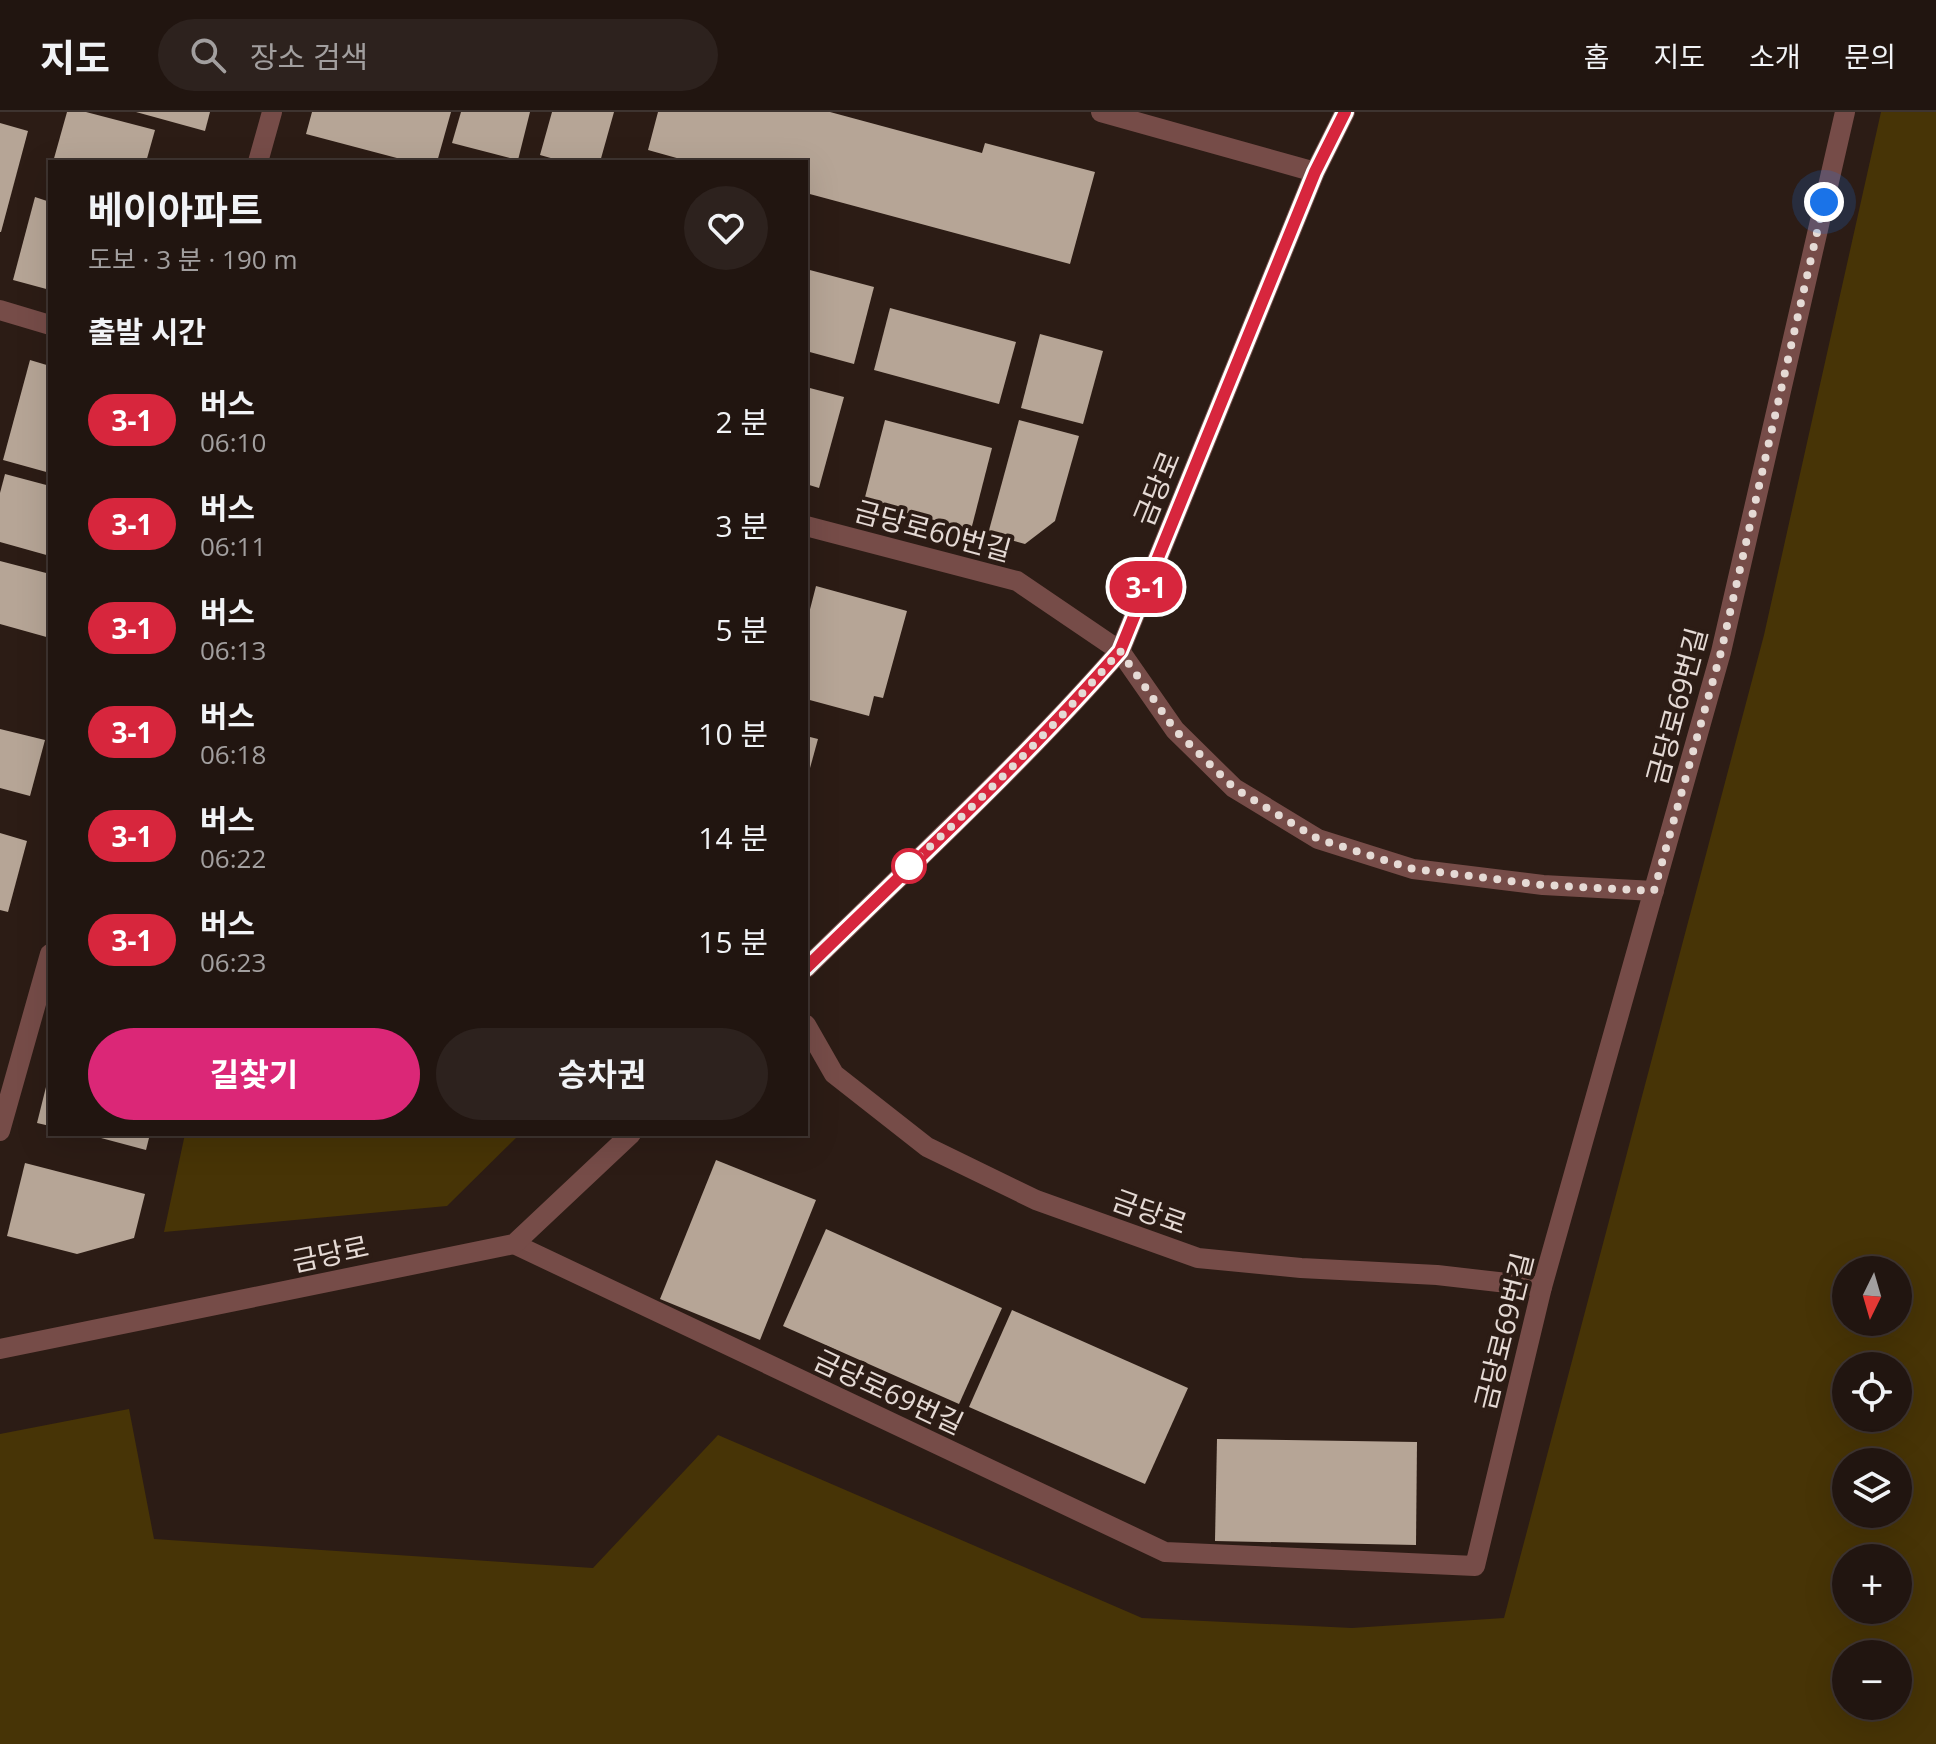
<!DOCTYPE html>
<html lang="ko">
<head>
<meta charset="utf-8">
<style>
  :root { --surface:#211510; --page:#2d221e; --text:#f1f3f6; --muted:#a29f9f; --line:#3e3430; --accent:#db2777 }
  body { margin:0; font-family:"Open Sans","Noto Sans KR",sans-serif; background:var(--page); color:var(--text); height:100vh; display:flex; flex-direction:column; font-size:30px; white-space:nowrap }
  * { box-sizing:border-box; margin:0 }
  p { font-size:26px; color:var(--muted) }
  .icon { flex:none; width:44px; height:44px; fill:none; stroke:currentColor; stroke-width:2; stroke-linecap:round; stroke-linejoin:round }
  .map { position:relative; flex:1; overflow:hidden }
  .panel { position:absolute; left:48px; top:48px; width:760px; height:976px; display:flex; flex-direction:column; background:var(--surface); border-radius:0px; box-shadow:0 8px 32px #0002,0 0 0 2px var(--line) }
  .panel>* { flex:none }
  .badge { padding:0 16px; border-radius:26px; font-size:28px; line-height:52px }
  .needle { width:52px; rotate:185deg }
  .controls { position:absolute; left:1832px; top:1144px; display:grid; gap:16px }
  .controls a { display:grid; place-items:center; width:80px; height:80px; border-radius:50%; background:var(--surface); box-shadow:0 8px 32px #0002,0 0 0 2px var(--line); font-size:40px }
  .you { position:absolute; width:40px; height:40px; margin:-20px; border:6px solid #fff; border-radius:50%; background:#1a73e8; box-shadow:0 0 0 12px #1a73e833 }
  .map>.badge { position:absolute; translate:-50% -50%; box-shadow:0 0 0 4px #fff }
  h2 { padding:0 40px; font-size:30px; line-height:72px }
  .round { display:grid; place-items:center; flex:none; width:84px; height:84px; border-radius:42px; background:var(--page) }
  .overview { display:flex; align-items:center; justify-content:space-between; height:136px; padding:0 40px }
  h1 { font-size:38px; font-weight:700; line-height:60px }
  .button { display:flex; gap:16px; margin-top:auto; padding:16px 40px }
  .button a { flex:1; height:92px; border-radius:48px; background:var(--accent); color:#fff; font-size:32px; font-weight:700; line-height:92px; text-align:center }
  .button a+a { background:var(--page); color:var(--text) }
  ul { padding:0; list-style:none }
  li { display:flex; align-items:center; gap:24px; height:104px; padding:0 40px }
  li div { flex:1 }
  li b { display:block; font-size:30px }
  li em { font-style:normal }
  li .badge { min-width:88px; font-weight:700; text-align:center }
  header { display:flex; align-items:center; gap:48px; box-sizing:border-box; height:112px; padding:0 40px; background:var(--surface); border-bottom:2px solid var(--line) }
  header strong { font-size:38px }
  nav { display:flex; gap:44px; margin-inline-start:auto; font-size:28px }
  .search { width:560px; height:72px; background:var(--page); display:flex; align-items:center; gap:20px; box-sizing:border-box; padding:0 28px; border-radius:44px; color:var(--muted); font-size:30px }
  .map>svg:first-child { display:block }
  .green { fill:#473406; fill-rule:evenodd }
  .building { fill:#b6a596 }
  .lines { fill:none; stroke-linecap:round; stroke-linejoin:round }
  .minor { stroke:#764c48; stroke-width:20 }
  .line-casing { stroke:#fff; stroke-width:18 }
  .line { stroke:#d7263d; stroke-width:12 }
  .walk { stroke:#e5dad5; stroke-width:8; stroke-dasharray:0 14.4 }
  .stop-dot { fill:#fff; stroke:#d7263d; stroke-width:4 }
  .labels { text-anchor:middle; dominant-baseline:central; stroke-width:8; stroke-linejoin:round; paint-order:stroke }
  .street-label { font-size:28px; fill:#e5dad5; stroke:#2c1c15 }
</style>
</head>
<body>
<header>
<strong>지도</strong>
<div class="search"><svg class="icon" aria-label="search" viewBox="0 0 24 24"><circle cx="10" cy="10" r="6"/><path d="M15 15l6 6"/></svg>장소 검색</div>
<nav><a>홈</a><a>지도</a><a>소개</a><a>문의</a></nav>
</header>
<div class="map">
<svg width="1936" height="1632" viewBox="0 0 1936 1632">
  <rect width="100%" height="100%" fill="#2c1c15"/>
  <g class="green">
    <path d="M1881 0H1936V1632H0V1322L129 1297 154 1427 593 1456 718 1323 1142 1506 1352 1516 1504 1506 1764 523ZM1846 1158H1898V1210H1846ZM1846 1254H1898V1306H1846ZM1846 1350H1898V1402H1846ZM1846 1446H1898V1498H1846ZM1846 1542H1898V1594H1846Z"/>
    <path d="M185 1022H520L447 1094 164 1120Z"/>
  </g>
  <g class="building">
    <path d="M67 0H86L155 18 146 50H53Z"/>
    <path d="M136 0H210L205 19Z"/>
    <path d="M312 0H451L437 50H412L306 22Z"/>
    <path d="M461 0H530L518 48 452 31Z"/>
    <path d="M552 0H614L600 50H565L540 43Z"/>
    <path d="M658 0H830L982 41 985 31 1095 60 1070 152 806 81V50H691L648 38Z"/>
    <path d="M0 11 28 19 1 120H0Z"/>
    <path d="M35 85 50 90V178L13 168Z"/>
    <path d="M806 157 874 175 854 252 806 239Z"/>
    <path d="M890 196 1016 230 999 292 874 258Z"/>
    <path d="M1040 222 1103 239 1083 312 1021 296Z"/>
    <path d="M30 248 50 254V361L3 348Z"/>
    <path d="M806 275 844 285 819 376 806 372Z"/>
    <path d="M885 308 992 336 971 418 864 389Z"/>
    <path d="M1019 308 1079 324 1055 409 1025 432 988 422Z"/>
    <path d="M5 362 50 374V444L0 430V381Z"/>
    <path d="M0 449 50 462V526L0 512Z"/>
    <path d="M816 474 907 499 883 586 874 584 869 604 806 587V513Z"/>
    <path d="M0 617 45 628 30 684 0 676Z"/>
    <path d="M806 624 818 627 807 667H806Z"/>
    <path d="M0 721 27 729 8 800 0 798Z"/>
    <path d="M49 963H50V1014L37 1011Z"/>
    <path d="M86 1022H150L146 1038Z"/>
    <path d="M716 1048 816 1088 760 1228 660 1187Z"/>
    <path d="M25 1051 145 1082 134 1126 77 1142 7 1124Z"/>
    <path d="M826 1117 1002 1196 959 1292 783 1214Z"/>
    <path d="M1012 1198 1188 1276 1145 1372 969 1295Z"/>
    <path d="M1217 1327 1417 1330 1416 1433 1215 1429Z"/>
  </g>
  <g class="lines">
    <g class="minor">
      <path d="M1101 0 1315 60"/>
      <path d="M258 50 272 0"/>
      <path d="M0 198 50 213"/>
      <path d="M806 414 1017 469 1120 539 1175 618 1234 676 1318 727 1413 757 1543 773 1654 779"/>
      <path d="M806 856C912 752 1022 651 1120 539L1315 60 1345 0"/>
      <path d="M806 913 834 962 927 1035 1036 1088 1198 1146 1301 1156 1437 1163 1542 1175"/>
      <path d="M0 1019 50 842"/>
      <path d="M514 1132 1165 1440 1475 1454 1542 1175 1721 540 1845 0"/>
      <path d="M0 1237 514 1132 631 1022"/>
    </g>
  </g>
  <g class="lines">
    <g class="line-casing">
      <path id="line" d="M806 856C912 752 1022 651 1120 539L1315 60 1345 0"/>
    </g>
    <use href="#line" class="line"/>
    <path class="walk" d="M909 754C983 686 1054 615 1120 539L1175 618 1234 676 1318 727 1413 757 1543 773 1654 779 1721 540 1824 90"/>
  </g>
  <circle class="stop-dot" cx="909" cy="754" r="16"/>
  <g class="labels">
    <g class="street-label">
      <text transform="translate(1156 376) rotate(-68)">금당로</text>
      <text transform="translate(933 418) rotate(15)">금당로60번길</text>
      <text transform="translate(1676 594) rotate(-75)">금당로69번길</text>
      <text transform="translate(1150 1099) rotate(20)">금당로</text>
      <text transform="translate(330 1141) rotate(-12)">금당로</text>
      <text transform="translate(1503 1219) rotate(-76)">금당로69번길</text>
      <text transform="translate(889 1279) rotate(25)">금당로69번길</text>
    </g>
  </g>
</svg>
<div class="controls">
<a><svg class="needle" viewBox="-14 -14 28 28"><path d="M0-13l5 13h-10z" fill="#e53935"/><path d="M0 13l5-13h-10z" fill="#a29f9f"/></svg></a>
<a><svg class="icon" aria-label="locate" viewBox="0 0 24 24"><circle cx="12" cy="12" r="6"/><path d="M12 2v4M12 18v4M2 12h4M18 12h4"/></svg></a>
<a><svg class="icon" aria-label="layers" viewBox="0 0 24 24"><path d="M12 4l9 5-9 5-9-5zM3 14l9 5 9-5"/></svg></a>
<a>+</a>
<a>−</a>
</div>
<div class="you" style="left:1824px;top:90px"></div>
<b class="badge" style="left:1146px;top:475px;background:#d7263d;color:#fff">3-1</b>
<section class="panel">
<div class="overview"><div><h1>베이아파트</h1><p>도보 · 3 분 · 190 m</p></div><a class="round"><svg class="icon" aria-label="heart" viewBox="0 0 24 24"><path d="M12 20l-8-8c-3-5 5-10 8-4 3-6 11-1 8 4z"/></svg></a></div>
<h2>출발 시간</h2>
<ul>
<li><span class="badge" style="background:#d7263d;color:#fff">3-1</span><div><b>버스</b><p>06:10</p></div><em>2 분</em></li>
<li><span class="badge" style="background:#d7263d;color:#fff">3-1</span><div><b>버스</b><p>06:11</p></div><em>3 분</em></li>
<li><span class="badge" style="background:#d7263d;color:#fff">3-1</span><div><b>버스</b><p>06:13</p></div><em>5 분</em></li>
<li><span class="badge" style="background:#d7263d;color:#fff">3-1</span><div><b>버스</b><p>06:18</p></div><em>10 분</em></li>
<li><span class="badge" style="background:#d7263d;color:#fff">3-1</span><div><b>버스</b><p>06:22</p></div><em>14 분</em></li>
<li><span class="badge" style="background:#d7263d;color:#fff">3-1</span><div><b>버스</b><p>06:23</p></div><em>15 분</em></li>
</ul>
<div class="button"><a>길찾기</a><a>승차권</a></div>
</section>
</div>
</body>
</html>
